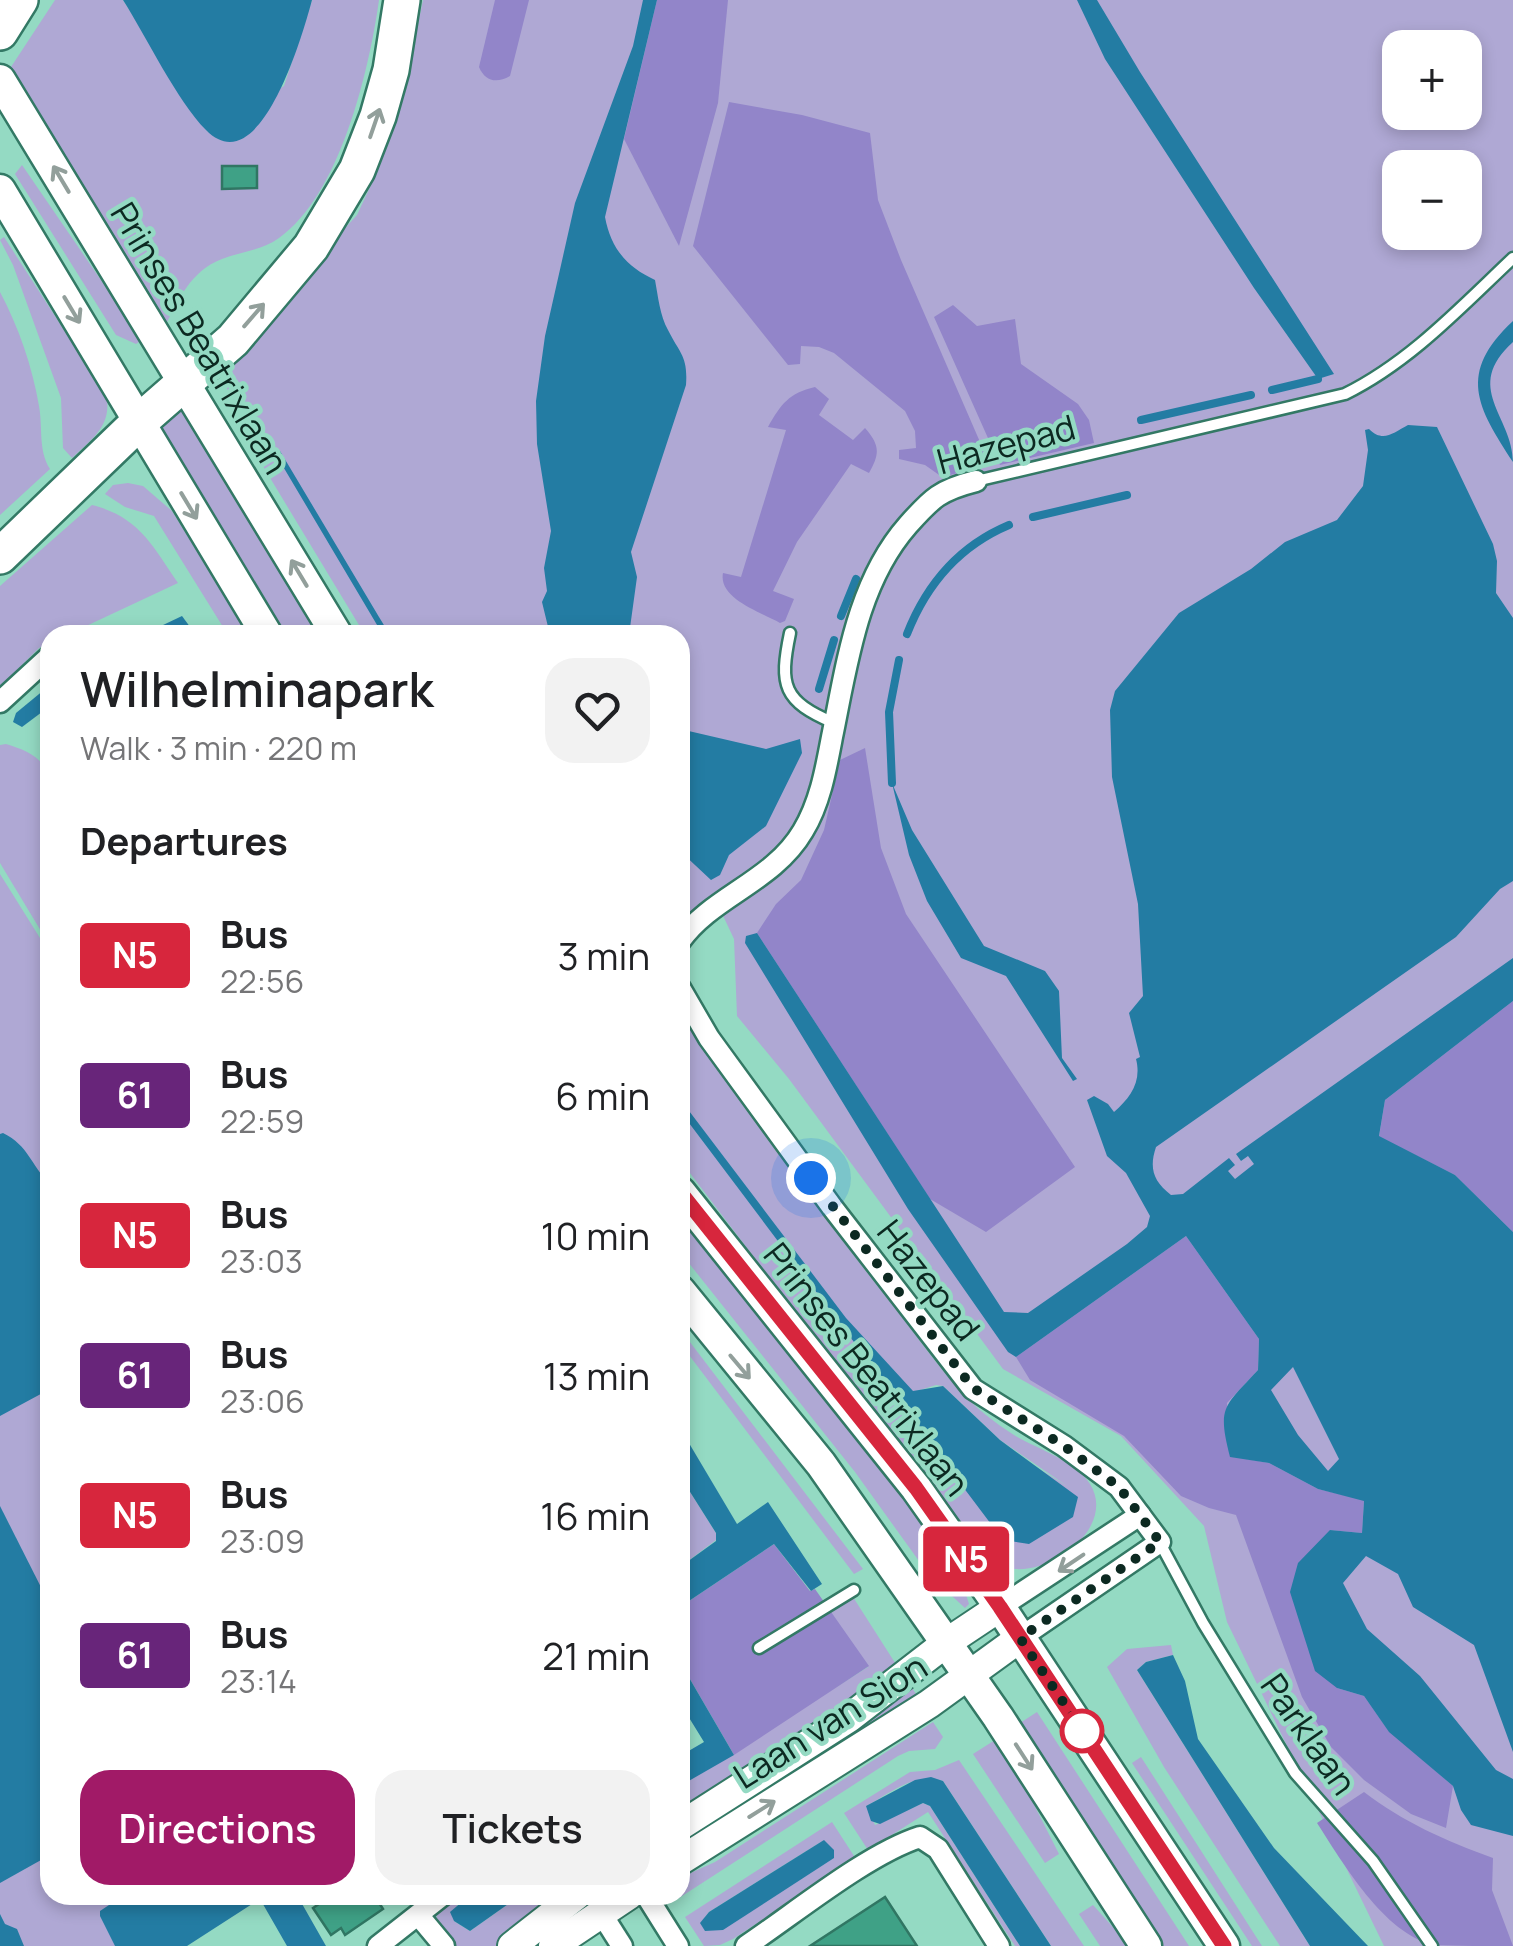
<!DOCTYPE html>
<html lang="en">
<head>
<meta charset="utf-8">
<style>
  :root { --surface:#fff; --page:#f2f2f2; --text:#202124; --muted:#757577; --accent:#a11a67 }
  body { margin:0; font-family:Manrope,sans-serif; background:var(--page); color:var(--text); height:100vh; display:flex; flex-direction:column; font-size:38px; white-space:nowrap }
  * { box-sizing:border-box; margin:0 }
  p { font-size:32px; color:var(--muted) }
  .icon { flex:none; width:55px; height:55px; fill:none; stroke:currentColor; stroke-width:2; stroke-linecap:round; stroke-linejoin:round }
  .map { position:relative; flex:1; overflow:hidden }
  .details { position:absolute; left:40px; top:625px; width:650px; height:1280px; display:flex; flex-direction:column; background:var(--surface); border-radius:30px; box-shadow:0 5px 15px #0003 }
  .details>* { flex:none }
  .badge { padding:0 20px; border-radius:8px; font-size:35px; line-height:65px }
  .tools { position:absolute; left:1382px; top:30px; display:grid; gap:20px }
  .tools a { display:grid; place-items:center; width:100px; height:100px; border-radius:20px; background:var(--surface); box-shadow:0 5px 15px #0003; font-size:50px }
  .you { position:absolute; width:50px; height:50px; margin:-25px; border:8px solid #fff; border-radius:50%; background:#1a73e8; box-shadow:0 0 0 15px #1a73e833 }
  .map>.badge { position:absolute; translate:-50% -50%; box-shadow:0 0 0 5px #fff }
  h2 { padding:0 40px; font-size:38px; line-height:90px }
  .round { display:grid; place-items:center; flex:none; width:105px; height:105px; border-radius:30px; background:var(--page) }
  .overview { display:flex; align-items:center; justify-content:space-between; height:170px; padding:0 40px }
  h1 { font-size:48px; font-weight:600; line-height:75px }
  .action { display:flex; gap:20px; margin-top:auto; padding:20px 40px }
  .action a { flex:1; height:115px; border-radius:30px; background:var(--accent); color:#fff; font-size:40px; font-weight:600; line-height:115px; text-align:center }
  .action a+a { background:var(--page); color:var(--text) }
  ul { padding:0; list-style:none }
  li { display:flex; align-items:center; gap:30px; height:140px; padding:0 40px }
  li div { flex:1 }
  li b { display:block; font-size:38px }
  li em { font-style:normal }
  li .badge { min-width:110px; font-weight:700; text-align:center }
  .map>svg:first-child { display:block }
  .green { fill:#afa8d4; fill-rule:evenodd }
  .forest { fill:#9285c9 }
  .water { fill:#237ca3; fill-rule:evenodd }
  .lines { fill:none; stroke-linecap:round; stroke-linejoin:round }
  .stream { stroke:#237ca3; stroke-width:8 }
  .building { fill:#3fa186; stroke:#307663; stroke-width:2.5 }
  .lane-casing { stroke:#337965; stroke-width:15 }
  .street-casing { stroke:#337965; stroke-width:25 }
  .secondary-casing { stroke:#337965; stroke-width:32 }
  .primary-casing { stroke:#337965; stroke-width:35 }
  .highway-casing { stroke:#337965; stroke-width:40 }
  .lane { stroke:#fff; stroke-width:10 }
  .street { stroke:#fff; stroke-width:20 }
  .secondary { stroke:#fff; stroke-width:28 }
  .primary { stroke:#fff; stroke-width:30 }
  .highway { stroke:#fff; stroke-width:35 }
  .oneway { stroke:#929f9b }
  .line-casing { stroke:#fff; stroke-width:22 }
  .line { stroke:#d7263d; stroke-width:15 }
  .walk { stroke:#0c2921; stroke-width:10; stroke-dasharray:0 18 }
  .stop-dot { fill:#fff; stroke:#d7263d; stroke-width:5 }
  .labels { text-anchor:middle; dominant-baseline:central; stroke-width:9; stroke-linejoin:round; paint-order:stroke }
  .street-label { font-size:35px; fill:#0c2921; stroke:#94dac3 }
</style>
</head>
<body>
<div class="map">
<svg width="1513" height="1946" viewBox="0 0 1513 1946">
  <rect width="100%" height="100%" fill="#94dac3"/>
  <g class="green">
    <path d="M55 0H123L208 132 284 86 312 0H379C369 71 340 195 279 238 261 251 242 251 222 259 190 271 178 301 164 328L9 70Z"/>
    <path d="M423 0H1513V1946H1384L1227 1622 1204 1526 1121 1436 1003 1369 789 1079 737 1016 734 939 718 905 680 914V635H365L229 410 226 376 230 354 357 215 377 172 403 96ZM1400 48H1465V112H1400ZM1400 168H1465V232H1400Z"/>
    <path d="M22 165 142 340 136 344 116 335 15 174Z"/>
    <path d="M4 237 106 395C113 425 92 439 72 458L63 448 61 398 13 265 0 240Z"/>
    <path d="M0 292C19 328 32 366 39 406 43 428 38 450 50 469L0 515Z"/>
    <path d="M180 402 323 635H283L155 427Z"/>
    <path d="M128 483 143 486 172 511 249 635H228L154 516 125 507 105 494 113 485Z"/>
    <path d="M92 505C139 517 152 545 178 583L67 635H50V643L39 648 0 687V586Z"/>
    <path d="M6 744C26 750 39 756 50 774V946L0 863V745Z"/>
    <path d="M0 874 50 954V1895H246L172 1946H0Z"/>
    <path d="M680 1015C748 1113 817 1209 891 1303 914 1332 936 1364 961 1392 976 1408 995 1423 1014 1435 1037 1449 1075 1460 1090 1484 1116 1526 1055 1572 1015 1569 998 1568 989 1560 976 1549L680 1160ZM936 1385 943 1386 1000 1440 1067 1486 914 1392Z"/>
    <path d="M680 1203 879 1461 958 1569 969 1604 965 1608 929 1575 855 1472 680 1252Z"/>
    <path d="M680 1329 863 1569 854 1574 680 1343Z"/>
    <path d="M680 1476 716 1533V1540L680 1567Z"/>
    <path d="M853 1597 899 1669 680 1821V1786L868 1667 830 1611Z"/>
    <path d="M1171 1645 1173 1655 1146 1662 1137 1670 1310 1946H1280L1164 1767 1107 1667 1127 1649Z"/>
    <path d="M911 1686 919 1699 680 1854V1836Z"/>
    <path d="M1037 1712 1189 1946H1163L1017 1725Z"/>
    <path d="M933 1722 943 1737 935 1749 909 1751 898 1756 679 1898H668L680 1895V1879L684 1876 715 1862Z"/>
    <path d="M995 1740 1022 1781 1059 1854 1045 1863 973 1754Z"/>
    <path d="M1141 1757 1262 1946H1252L1132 1763Z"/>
    <path d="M959 1760 1084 1946H1051L943 1781C915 1772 890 1793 867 1806L875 1825 923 1803 930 1806 1020 1946H1015L928 1812 868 1850 844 1813 910 1772 935 1770Z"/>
    <path d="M832 1822 856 1859 733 1939 720 1945 704 1946 685 1917ZM824 1840 701 1923 709 1912Z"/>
    <path d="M451 1895H470L457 1905 454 1921 470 1931 521 1895H566L500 1946H454C433 1924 429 1918 451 1895Z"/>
    <path d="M1093 1905 1130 1946H1100L1079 1914Z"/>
  </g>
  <g class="forest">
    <path d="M495 0H529L510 76C496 84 485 81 479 67Z"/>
    <path d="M657 0H728L718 103 679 246 624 139Z"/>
    <path d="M729 102 802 115 870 133 878 200 901 260 990 465 942 477 925 465 899 459V450L916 448 915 431 905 411 834 353 819 347 801 346 800 364 788 365 693 246Z"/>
    <path d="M953 305 977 326 1015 319 1021 364 1078 404 1089 420 1094 443 1000 465 934 317Z"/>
    <path d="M815 387 829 399 819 415 853 440 865 428C880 445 880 454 869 473L851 464 797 542 773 591 794 599 785 621 780 623C761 612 718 599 723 573L741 577 786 430 768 427C781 404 789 393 815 387Z"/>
    <path d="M865 748 881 848 906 914 1075 1167 986 1232 930 1199 757 933 776 904 801 880 824 830 840 760Z"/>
    <path d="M1513 1001V1232L1455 1175 1379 1137 1385 1100Z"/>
    <path d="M1186 1236 1259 1339 1258 1370 1227 1403 1230 1456 1269 1463 1318 1489 1364 1500 1362 1533 1330 1530 1337 1688 1364 1696 1388 1730 1453 1786 1446 1828 1411 1814 1364 1780 1331 1747 1302 1697 1236 1515 1209 1508 1181 1496 1124 1436 1030 1380 1016 1357Z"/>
    <path d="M774 1544 810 1591 815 1589 869 1666 734 1755 680 1662V1607Z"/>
    <path d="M1364 1792C1403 1822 1446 1841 1493 1858L1492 1890 1513 1946C1488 1946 1458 1946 1434 1945 1384 1934 1343 1863 1317 1823Z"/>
  </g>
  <g class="water">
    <path d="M123 0H312C303 34 260 185 206 130 177 101 146 36 123 0Z"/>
    <path d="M643 0H657L605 217C611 249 627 267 655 280 658 296 660 316 668 330 680 354 688 356 686 385L631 552 637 577 629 635H550L542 602 547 591 544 568 551 531 537 444 536 401 545 336 575 203 633 46Z"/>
    <path d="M1077 0H1097L1140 72 1334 374 1318 379 1254 288 1105 59Z"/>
    <path d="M1513 321V342C1462 388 1513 416 1513 462 1477 407 1457 373 1513 321Z"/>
    <path d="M1408 425 1437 427 1493 544 1497 561 1496 593 1513 618V881L1500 889 1456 937 1156 1147C1149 1168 1153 1181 1171 1195L1183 1194 1229 1158 1235 1165 1228 1171 1235 1179 1254 1164 1248 1156 1241 1161 1236 1154 1513 958V1001L1385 1100 1379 1136 1455 1175 1513 1232V1752L1474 1645 1413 1607 1398 1574 1366 1556 1343 1583 1367 1629 1420 1676 1496 1770 1513 1779V1836L1471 1825 1461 1810 1453 1786 1389 1732 1364 1696 1337 1688 1315 1671 1290 1592 1298 1563 1330 1530 1362 1533 1364 1501 1318 1489 1269 1463 1230 1457C1217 1406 1224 1407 1258 1370L1259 1339 1186 1236 1016 1357 1008 1352 908 1209 745 943 746 936 757 933 1004 1312 1028 1313 1127 1244 1147 1227 1150 1216 1126 1173 1107 1156 1087 1100 1094 1096 1108 1104 1114 1112C1130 1098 1142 1082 1136 1059L1140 1057 1129 1013 1143 996 1138 904 1112 777 1110 710 1115 691 1179 613 1251 569 1285 542 1337 520 1363 486 1368 450 1365 430 1369 429C1383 443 1393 433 1408 425ZM1293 1367 1339 1459 1328 1471 1298 1435 1271 1390Z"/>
    <path d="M280 451 379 617 390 635H383L275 453Z"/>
    <path d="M182 616 196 635H142Z"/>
    <path d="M50 685V706L22 727 13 722 16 713Z"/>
    <path d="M680 729 766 749 800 739 802 753 766 826 729 855 720 875 711 880 680 851Z"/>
    <path d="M892 783 912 830 984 946 1045 971 1059 991 1062 1058 1077 1079 1073 1081 1006 976 961 958 927 901 909 855Z"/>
    <path d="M680 1099 846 1318 913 1391 943 1386 1000 1440 1078 1497 1073 1517 1029 1544 1003 1540 680 1111Z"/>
    <path d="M3 1133C29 1146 30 1164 50 1184V1389L0 1416V1134Z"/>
    <path d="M680 1428 737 1524 768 1502 822 1584 811 1591 774 1544 680 1607V1567L716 1541V1533L680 1476Z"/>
    <path d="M0 1506 50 1605V1855L0 1883Z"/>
    <path d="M1173 1655 1185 1681 1198 1739 1274 1848 1368 1946H1310L1137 1670 1146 1662Z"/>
    <path d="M680 1662 734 1755 680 1786V1756L704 1742 680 1703Z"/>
    <path d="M931 1777 943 1781 1051 1946H1020L930 1806 923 1803 880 1824 871 1821 866 1806 915 1780Z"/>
    <path d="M824 1840 834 1850V1858L723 1930 705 1931 700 1923 709 1912Z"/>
    <path d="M124 1895H297L326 1946H287L260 1899 187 1946H115L100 1916V1911Z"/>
    <path d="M470 1895H521L470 1931 454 1921 450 1912Z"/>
    <path d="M0 1914 5 1924 17 1929 24 1946H0Z"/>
  </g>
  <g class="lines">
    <g class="stream">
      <path d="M1272 390 1318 379"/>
      <path d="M1141 420 1251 395"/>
      <path d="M1033 517 1127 495"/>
      <path d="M841 616 856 579"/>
      <path d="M907 634C927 583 959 546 1009 525"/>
      <path d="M819 689 834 640"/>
      <path d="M892 783 889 712 899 660"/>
    </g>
  </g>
  <g class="building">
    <path d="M222 166H257V188L222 189Z"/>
    <path d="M332 1895H374L383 1909 345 1935 341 1928 331 1935 313 1908Z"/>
    <path d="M885 1897 917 1946H810Z"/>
  </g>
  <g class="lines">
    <g class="lane-casing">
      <g id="lane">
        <path d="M976 481 1345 394C1410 362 1461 307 1513 258"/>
        <path d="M790 633C779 686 783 701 834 723"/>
        <path d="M1160 1543 1203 1623 1295 1773 1373 1861 1432 1946"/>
        <path d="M759 1648 854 1590"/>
      </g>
    </g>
    <g class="street-casing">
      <g id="street">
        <path d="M0 702 49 657"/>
        <path d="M680 941C712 896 773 882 803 831 820 803 826 769 832 737 847 664 857 583 908 525 932 498 940 490 976 481"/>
        <path d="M680 988 709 1038 832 1207 973 1389 1064 1446 1119 1487 1160 1542 1020 1638"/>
        <path d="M1000 1607 1140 1515"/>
        <path d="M646 1895 678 1946"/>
        <path d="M601 1913 622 1946"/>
        <path d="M419 1916 444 1946"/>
        <path d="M378 1946 443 1895"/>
        <path d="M746 1946C794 1914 867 1854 920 1837L938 1849 999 1946"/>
      </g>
    </g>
    <g class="secondary-casing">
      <g id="secondary">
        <path d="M680 1826 849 1718 946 1643 1000 1607"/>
        <path d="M680 1861 929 1704 1020 1638"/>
        <path d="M512 1946 577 1895"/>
        <path d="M553 1946 629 1895"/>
      </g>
    </g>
    <g class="primary-casing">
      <g id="primary">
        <path d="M0 80 337 635"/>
        <path d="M0 190 267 635"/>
        <path d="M680 1192 916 1488 1000 1607 1224 1946"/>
        <path d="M680 1291 821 1464 998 1717 1146 1946"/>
      </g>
    </g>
    <g class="highway-casing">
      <g id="highway">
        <path d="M0 32 20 0"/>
        <path d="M0 556 138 423 233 340 311 247 357 170 378 116 391 70 402 0"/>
      </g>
    </g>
    <use href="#lane" class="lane"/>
    <use href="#street" class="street"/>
    <use href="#secondary" class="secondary"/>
    <use href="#primary" class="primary"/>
    <use href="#highway" class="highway"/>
  </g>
  <defs><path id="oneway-shaft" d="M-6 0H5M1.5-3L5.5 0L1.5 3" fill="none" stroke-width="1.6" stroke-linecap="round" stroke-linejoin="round" transform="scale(2.5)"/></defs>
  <g class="oneway">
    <use href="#oneway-shaft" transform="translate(375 123) rotate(-71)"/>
    <use href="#oneway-shaft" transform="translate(61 179) rotate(-121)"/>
    <use href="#oneway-shaft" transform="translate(72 310) rotate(59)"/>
    <use href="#oneway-shaft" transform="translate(254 315) rotate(-49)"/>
    <use href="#oneway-shaft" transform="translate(189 506) rotate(59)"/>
    <use href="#oneway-shaft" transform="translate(299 573) rotate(-121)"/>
    <use href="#oneway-shaft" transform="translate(740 1367) rotate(50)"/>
    <use href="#oneway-shaft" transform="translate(1071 1563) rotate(146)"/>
    <use href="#oneway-shaft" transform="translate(1024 1757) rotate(57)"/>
    <use href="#oneway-shaft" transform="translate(762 1809) rotate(-32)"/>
  </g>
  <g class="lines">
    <g class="line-casing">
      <path id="line" d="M680 1192 916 1488 1000 1607 1224 1946"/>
    </g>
    <use href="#line" class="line"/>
    <path class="walk" d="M811 1178 973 1388 1064 1446 1119 1487 1160 1542 1020 1638 1084 1733 1082 1731"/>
  </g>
  <circle class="stop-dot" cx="1082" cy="1731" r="20"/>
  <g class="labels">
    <g class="street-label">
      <text transform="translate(200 338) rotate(59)">Prinses Beatrixlaan</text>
      <text transform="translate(1006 444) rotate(-15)">Hazepad</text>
      <text transform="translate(929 1280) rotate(52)">Hazepad</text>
      <text transform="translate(867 1369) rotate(52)">Prinses Beatrixlaan</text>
      <text transform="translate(830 1721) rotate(-32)">Laan van Sion</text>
      <text transform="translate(1309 1734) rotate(55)">Parklaan</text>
    </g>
  </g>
</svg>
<div class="tools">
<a>+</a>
<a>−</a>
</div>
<div class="you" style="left:811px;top:1178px"></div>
<b class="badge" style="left:966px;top:1559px;background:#d7263d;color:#fff">N5</b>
<section class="details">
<div class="overview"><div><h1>Wilhelminapark</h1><p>Walk · 3 min · 220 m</p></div><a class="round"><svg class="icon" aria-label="heart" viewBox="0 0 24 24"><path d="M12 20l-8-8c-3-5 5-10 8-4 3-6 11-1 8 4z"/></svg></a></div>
<h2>Departures</h2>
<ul>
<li><span class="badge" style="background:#d7263d;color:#fff">N5</span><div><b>Bus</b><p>22:56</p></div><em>3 min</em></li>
<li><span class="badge" style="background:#68257a;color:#fff">61</span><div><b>Bus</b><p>22:59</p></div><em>6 min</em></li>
<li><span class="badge" style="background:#d7263d;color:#fff">N5</span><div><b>Bus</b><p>23:03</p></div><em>10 min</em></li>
<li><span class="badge" style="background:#68257a;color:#fff">61</span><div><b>Bus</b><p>23:06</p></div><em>13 min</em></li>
<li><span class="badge" style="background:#d7263d;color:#fff">N5</span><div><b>Bus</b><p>23:09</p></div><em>16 min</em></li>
<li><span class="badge" style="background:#68257a;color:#fff">61</span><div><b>Bus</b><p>23:14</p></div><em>21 min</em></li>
</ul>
<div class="action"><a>Directions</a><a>Tickets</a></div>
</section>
</div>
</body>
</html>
